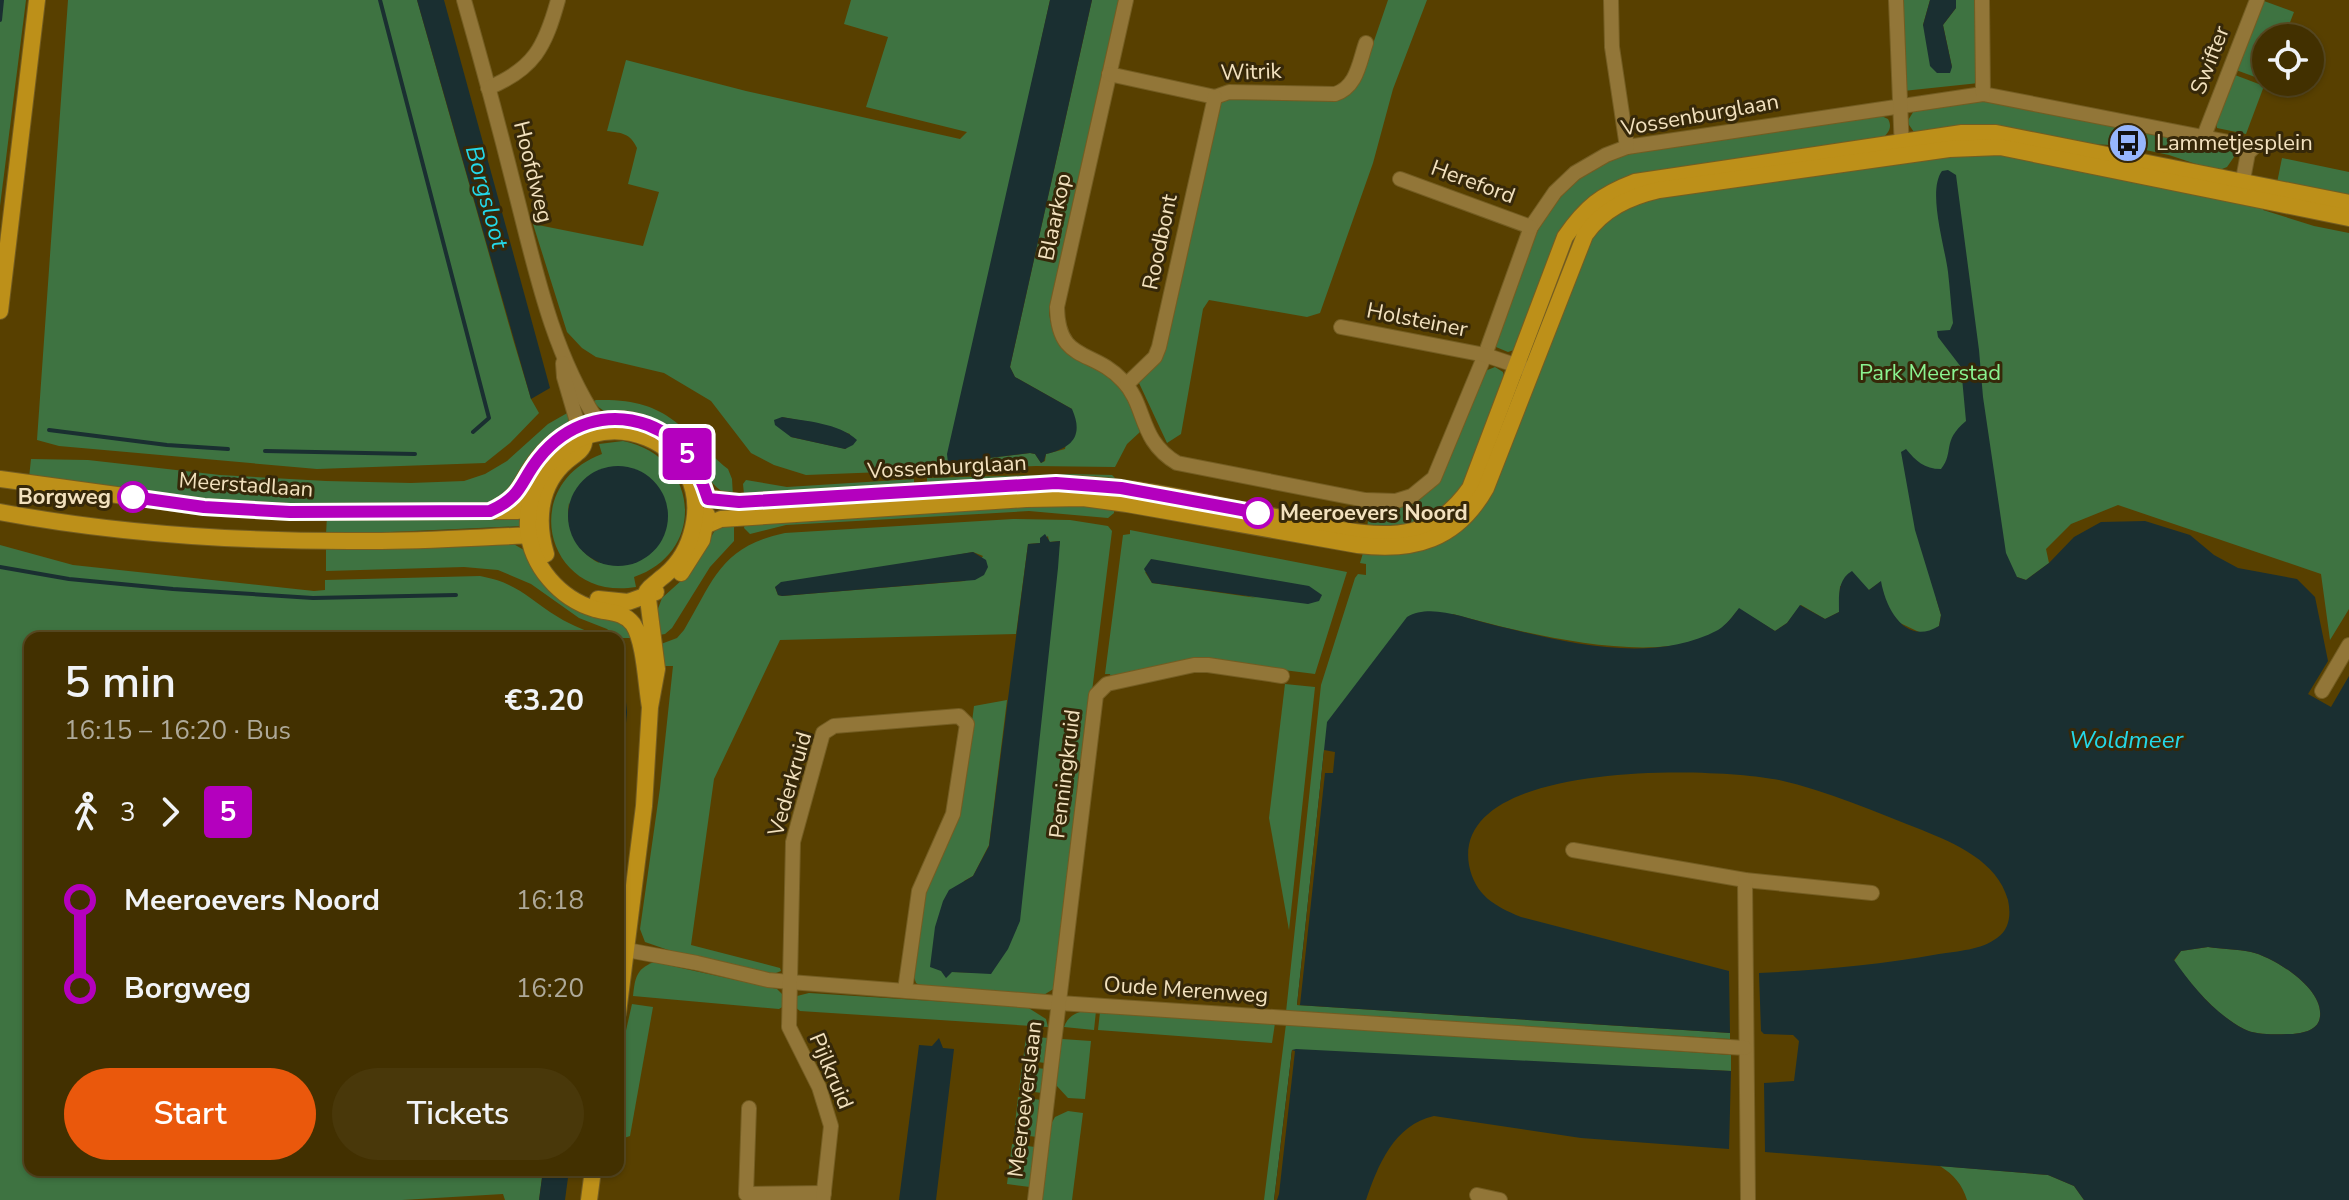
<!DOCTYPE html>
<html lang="en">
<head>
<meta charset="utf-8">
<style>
  :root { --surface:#423000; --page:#49380a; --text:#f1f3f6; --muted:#aea999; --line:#5a4b22; --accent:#ea580c }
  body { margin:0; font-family:"Nunito Sans",sans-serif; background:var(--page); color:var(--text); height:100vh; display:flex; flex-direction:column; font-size:30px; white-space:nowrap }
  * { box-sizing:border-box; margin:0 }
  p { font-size:26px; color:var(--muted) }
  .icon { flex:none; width:44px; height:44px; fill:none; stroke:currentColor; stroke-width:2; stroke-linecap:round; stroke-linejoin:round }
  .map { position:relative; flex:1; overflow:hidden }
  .side { position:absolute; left:24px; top:632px; width:600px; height:544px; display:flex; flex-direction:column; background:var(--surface); border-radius:16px; box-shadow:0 2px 6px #0004,0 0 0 2px var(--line) }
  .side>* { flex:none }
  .badge { padding:0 16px; border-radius:6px; font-size:28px; line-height:52px }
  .tools { position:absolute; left:2252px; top:24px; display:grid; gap:16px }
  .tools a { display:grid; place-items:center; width:72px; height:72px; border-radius:50%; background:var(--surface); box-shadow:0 2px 6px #0004,0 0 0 2px var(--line); font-size:40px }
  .map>.badge { position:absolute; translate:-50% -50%; box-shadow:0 0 0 4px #fff }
  .legs { display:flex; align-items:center; gap:12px; height:88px; padding:0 40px; font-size:26px }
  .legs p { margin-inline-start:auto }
  .head { display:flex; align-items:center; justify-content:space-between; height:136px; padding:0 40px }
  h1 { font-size:44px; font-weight:600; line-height:60px }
  .primary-button { display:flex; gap:16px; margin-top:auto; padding:16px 40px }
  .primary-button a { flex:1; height:92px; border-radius:48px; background:var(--accent); color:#fff; font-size:32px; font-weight:600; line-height:92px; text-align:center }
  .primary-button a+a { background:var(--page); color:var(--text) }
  ul { padding:0 40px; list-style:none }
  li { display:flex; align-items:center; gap:28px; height:88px; font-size:30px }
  li i { display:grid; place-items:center; width:12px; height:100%; margin:0 10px; background:currentColor }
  li i::after { content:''; width:20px; height:20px; margin:-10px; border:6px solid; border-radius:50%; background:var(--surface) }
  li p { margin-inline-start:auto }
  li:first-child i { background:linear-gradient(#0000 50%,currentColor 0) }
  li:last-child i { background:linear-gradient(currentColor 50%,#0000 0) }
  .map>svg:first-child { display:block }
  .green { fill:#3e7341; fill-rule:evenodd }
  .water { fill:#1a2f31; fill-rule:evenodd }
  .pier { fill:#584000 }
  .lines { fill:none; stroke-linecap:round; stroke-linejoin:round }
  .stream { stroke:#1a2f31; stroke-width:4 }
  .street-casing { stroke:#745d22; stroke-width:16 }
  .secondary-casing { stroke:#745d22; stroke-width:18 }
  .street { stroke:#927638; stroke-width:14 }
  .secondary { stroke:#bd9019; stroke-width:16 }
  .line-1-casing { stroke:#fff; stroke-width:18 }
  .line-1 { stroke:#b400be; stroke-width:12 }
  .stop-1-dot { fill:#fff; stroke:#b400be; stroke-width:4 }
  .labels { text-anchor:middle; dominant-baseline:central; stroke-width:6; stroke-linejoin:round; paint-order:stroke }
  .street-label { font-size:22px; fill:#f2e1be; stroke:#362809 }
  .poi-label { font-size:22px; fill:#f2e1be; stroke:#362809; text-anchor:start }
  .park-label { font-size:22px; fill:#8af390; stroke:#362809 }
  .stop-label { font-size:22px; font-weight:bold; fill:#f2e1be; stroke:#362809; text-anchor:end }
  .water-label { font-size:24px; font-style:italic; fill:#24d8e8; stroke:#362809 }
</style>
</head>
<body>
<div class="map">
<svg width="2349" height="1200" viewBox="0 0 2349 1200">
  <rect width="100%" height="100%" fill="#584000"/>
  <g class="green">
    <path d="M0 0H26L0 206Z"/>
    <path d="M68 0H417L513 339 531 399 539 413 510 443 485 463 317 469 59 446 37 440Z"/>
    <path d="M851 0H1050L948 463 1030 453 1035 454 1041 463 1045 461 1046 454 1065 449 1072 409 1015 377 1010 367 1092 0H1119L1049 313C1058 370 1090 352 1119 386 1129 398 1134 417 1140 432L1127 444 1115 467 1036 466 806 475 774 465 751 453 711 401 664 373 596 357 582 348 567 332 533 224 643 246 659 192 628 184 637 148C630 133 622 133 607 131L626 60 746 91 960 139 967 132 866 107 888 37 844 24ZM782 417 820 424 850 434 846 449 791 437Z"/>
    <path d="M1388 0H1427L1393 89 1373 163 1320 313 1307 317 1209 300 1203 309 1181 434 1167 443 1139 383 1162 356 1219 104 1228 97 1330 100 1362 76Z"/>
    <path d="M1902 0H1930L1923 25 1952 67 1943 25 1956 8V0H1979V83L1903 91Z"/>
    <path d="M2264 1 2294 12 2284 38H2266V81L2236 70Z"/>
    <path d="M2235 75 2264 86 2246 134 2217 128 2216 122Z"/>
    <path d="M1982 101 2228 146 2233 151 2234 157 2227 167 2217 171 2169 155 2127 146 1922 134 1914 132 1907 122 1915 109Z"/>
    <path d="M1877 114 1888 119C1893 128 1888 134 1880 140L1591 198 1514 350 1508 352 1496 347 1494 340 1536 228 1543 217 1578 175 1626 152Z"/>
    <path d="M1990 151 2263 205V210L2314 226 2349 233V609L2330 640 2321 574 2118 505 2071 524 2046 549 2049 563 2026 580 2017 577 1936 598 1941 615 1939 626 1929 633 1919 632 1900 623 1888 609 1880 582 1869 590 1840 586 1839 612 1825 619 1801 605 1787 623 1775 631 1739 609C1734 614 1729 622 1723 627 1668 672 1516 631 1453 614L1297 1005 1730 1033V1039L1286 1012 1321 685 1355 578 1358 574 1366 575V564L1360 563 1363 553H1412L1448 537 1588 240 1616 212 1658 197Z"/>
    <path d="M2282 158 2349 172V198L2277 183Z"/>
    <path d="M1495 367 1503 372 1504 378 1468 481 1454 500 1416 525 1367 528 1370 506C1399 510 1421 502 1441 480L1485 371Z"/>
    <path d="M596 400C669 398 679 428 728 469L732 479 733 497C697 483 704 449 673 431 653 419 604 422 594 401Z"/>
    <path d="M569 412 571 415 567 424C549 445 516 495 489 502L337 508 188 498 29 478 31 459 88 460 220 475 326 481 411 483 464 481 485 474 507 461 548 424Z"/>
    <path d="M623 441C699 456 708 552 634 577L636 587C547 602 516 486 602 454L599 444ZM569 503 599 563C576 551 565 528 569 503Z"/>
    <path d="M1069 474 1112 475 1118 481 927 486V478Z"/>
    <path d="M914 479V486L744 494 743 484 746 480 787 487Z"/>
    <path d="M1032 503 1114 507V513L1108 518 1029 511 786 525 750 534 744 528 745 524Z"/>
    <path d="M327 516H523L522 526 326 535Z"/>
    <path d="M1013 519 1070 520 1108 526 1112 531 1055 988 1042 996 921 986 916 983 913 974 923 898 962 802 974 706 1007 700 989 845 973 876 964 881 951 972 991 973 1060 541 1049 542 1048 536 1040 543 1028 544 1016 634 780 640 714 779 691 945 780 968 781 971 776 973H766L674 952 645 942 640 929 660 788 673 666H662L661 644 677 638 684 630C714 580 720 547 785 533ZM973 552 983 556 965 581 782 596 778 595 775 587Z"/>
    <path d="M734 521V541L710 567 672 628 665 634 659 635 656 614 662 598 693 570 715 530Z"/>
    <path d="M1130 530 1347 572 1315 674 1213 661 1111 678 1110 674H1105L1123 535 1130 534ZM1145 572 1257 598 1152 583Z"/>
    <path d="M510 542 524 550 537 571 626 625 634 638H618L607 629 579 618 531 584 498 570 464 567 326 571V544Z"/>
    <path d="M0 545 73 565 314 591 325 590V580L480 576C518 583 527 598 558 617 572 626 588 631 604 638H30V1170H543L539 1200H505L503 1194 402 1200H0Z"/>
    <path d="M1285 684 1315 687 1289 930 1269 818Z"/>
    <path d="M2208 947C2222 949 2237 949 2251 952 2274 957 2329 991 2319 1021 2315 1031 2302 1033 2293 1034 2278 1034 2257 1036 2244 1029 2215 1014 2192 986 2174 961L2181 951Z"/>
    <path d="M654 962 777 989 784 996V1006L779 1009 633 996C635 978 636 969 654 962Z"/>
    <path d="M809 993 1027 1007 1046 1019 1048 1027 800 1011 795 1007 797 996Z"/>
    <path d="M632 1004 653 1007 630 1136 618 1140V1066Z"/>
    <path d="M1096 1011 1094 1030 1064 1027C1069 1013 1082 1010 1096 1011Z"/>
    <path d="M1100 1012 1275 1023 1272 1043 1098 1030Z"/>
    <path d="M1286 1024 1731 1055V1071L1292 1051 1276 1193 1274 1200H1264Z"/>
    <path d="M1026 1036 1048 1038 1045 1063 1023 1060Z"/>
    <path d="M1062 1039 1091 1041 1085 1099 1068 1098 1056 1085Z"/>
    <path d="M1022 1066 1045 1069 1042 1093 1019 1090Z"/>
    <path d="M1018 1097 1041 1100 1037 1137 1014 1134Z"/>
    <path d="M1068 1111 1083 1113 1072 1200H1042L1051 1124 1055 1117Z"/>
    <path d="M1012 1144 1035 1147 1030 1187 1007 1184Z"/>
    <path d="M1940 1166 2048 1175 2074 1186 2084 1200H1967C1962 1184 1954 1175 1940 1166Z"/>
  </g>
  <g class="water">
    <path d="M417 0H444L550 388 531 399Z"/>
    <path d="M1050 0H1092L1010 367 1015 377 1072 409C1084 436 1072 448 1046 454L1044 461 1041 463 1035 454 1030 453 948 463 947 454Z"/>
    <path d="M1930 0H1956V8L1943 25 1952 67 1950 73H1937L1930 66 1923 25Z"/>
    <path d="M1948 170 1956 175 1979 350 1983 397 2006 553 2017 577 2026 580 2049 563 2074 537 2101 522 2145 521 2190 535 2214 555 2238 568 2297 579 2315 597 2328 661 2308 694 2331 707 2349 676V1200H2084L2074 1186 2048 1175 1765 1152 1764 1083 1794 1081 1799 1041 1793 1035 1764 1034 1761 1031 1759 973C1820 970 1879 965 1939 954 1958 951 1981 950 1997 938 2010 929 2011 914 2008 900 1997 861 1956 844 1922 830 1876 812 1828 791 1779 780 1716 767 1451 758 1469 865 1475 895 1494 906 1521 917L1729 971 1730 1033 1297 1005 1327 722 1407 617C1430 603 1465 618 1490 624 1559 641 1650 666 1718 630 1726 625 1733 616 1739 608L1775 631 1787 623 1800 605 1825 619 1839 612C1839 596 1837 580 1852 571L1869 590 1881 581C1886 610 1906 646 1939 626L1941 615 1915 530 1901 452 1906 449C1916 461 1924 469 1941 469 1955 451 1941 442 1966 421L1961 367 1938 337 1937 331 1950 330 1953 323C1951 306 1950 289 1948 272 1945 247 1927 191 1942 171ZM2208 947C2222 949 2237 949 2251 952 2274 957 2329 991 2319 1021 2315 1031 2302 1033 2293 1034 2278 1034 2257 1036 2244 1029 2215 1014 2192 986 2174 960L2181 951Z"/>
    <path d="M782 417C805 421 839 423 857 440L853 445 845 449 791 437 775 425 774 420Z"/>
    <circle cx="618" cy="516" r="50"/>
    <path d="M1045 534 1050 542 1060 541 1058 568 1020 921 1008 949 991 974 952 972 946 978 941 971 930 967 935 927 943 901 949 890 973 876 989 846 1028 544 1040 543V538Z"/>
    <path d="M973 552 986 560 988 567 984 575 975 580 782 596 778 595 775 587 781 582Z"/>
    <path d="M1151 559 1309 586 1322 595 1319 601 1308 604 1152 583 1144 569Z"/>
    <path d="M618 672H623L627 712 618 812Z"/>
    <path d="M939 1038 943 1048 954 1049 936 1200H899L919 1045 932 1046Z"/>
    <path d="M1296 1049 1731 1071 1729 1149 1581 1138 1434 1116C1394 1125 1378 1165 1366 1200H1274L1292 1050Z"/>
    <path d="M543 1170H569L565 1200H539Z"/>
  </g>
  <g class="pier">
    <path d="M1324 750 1335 752 1333 773H1325L1300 1005H1297Z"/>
    <path d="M1292 1050 1295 1051 1279 1194 1277 1200H1274Z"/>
  </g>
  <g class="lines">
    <g class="stream">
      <path d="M380 0 489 418 473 432"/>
      <path d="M0 20 2 0"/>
      <path d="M49 430 167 445 228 449"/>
      <path d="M265 451 415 454"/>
      <path d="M0 567 69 579 173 589 313 598 456 595"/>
    </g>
    <g class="street-casing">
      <g id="street">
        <path d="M464 0C482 63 499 126 515 190 535 268 552 352 597 420"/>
        <path d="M1126 0 1057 307C1058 364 1093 348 1123 381 1147 406 1138 440 1177 463L1365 500 1396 501 1412 496 1434 478 1485 355 1531 227 1555 192 1575 173 1606 155 1627 147 1983 94 2254 147 2248 153 2241 190"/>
        <path d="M1611 0 1612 47 1627 147"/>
        <path d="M1896 0 1902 151"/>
        <path d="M1982 0 1983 94"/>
        <path d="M1109 74 1215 97 1229 92 1335 94C1357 87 1359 63 1366 43"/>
        <path d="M488 88C534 69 545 47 558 0"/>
        <path d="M2204 136 2257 0"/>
        <path d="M1400 179 1531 227"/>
        <path d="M1341 327 1485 355 1527 369"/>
        <path d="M563 363 564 377 578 425"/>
        <path d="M1127 384 1155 357 1159 347 1215 97"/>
        <path d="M2322 691 2349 645"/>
        <path d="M1573 850 1745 880 1872 893"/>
        <path d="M1745 880 1748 1200"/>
        <path d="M627 950 697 963 768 980 790 982 1059 1003 1745 1048"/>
        <path d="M749 1108 746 1194 824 1193"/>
        <path d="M1477 1195 1500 1200"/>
        <path d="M823 1200 831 1126 819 1087 789 1027 793 842 823 733 834 726 959 716 967 724 953 814 919 891 905 990"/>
        <path d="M1035 1200 1096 695 1107 684 1194 665H1208L1282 676"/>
      </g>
    </g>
    <g class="secondary-casing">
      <g id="secondary">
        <path d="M0 311 37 0"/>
        <path d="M0 479 204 507 290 512 506 511H518L530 500"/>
        <path d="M695 496 739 502 1037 484C1122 480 1208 504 1291 520 1330 527 1373 540 1412 531 1437 525 1456 508 1470 488L1565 237C1586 207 1601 195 1635 182L1962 133H1996L2349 203"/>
        <path d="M490 511C524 495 518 482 539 457 566 425 605 411 645 424 674 434 694 457 703 485"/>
        <path d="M0 512C122 535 248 542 371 541 427 541 482 537 537 535"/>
        <path d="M707 525 721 519 1026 499 1083 498 1127 504 1358 545C1414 552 1457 540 1486 488L1585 235C1603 209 1629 197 1659 190L1949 149 2000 147 2349 218"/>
        <path d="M546 554C536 521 539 485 567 461 572 456 583 451 584 443 585 438 580 430 578 425"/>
        <path d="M681 573 702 540 707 515"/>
        <path d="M598 599 628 602 656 592"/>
        <path d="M618 1013 644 806 650 707 657 669 647 591C651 585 655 584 660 579 675 568 686 552 691 535 720 441 594 391 543 472 532 489 527 508 528 529 531 566 560 599 595 609 609 613 623 611 633 624 645 642 646 686 650 707"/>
        <path d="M589 1200 593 1170"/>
      </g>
    </g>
    <use href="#street" class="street"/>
    <use href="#secondary" class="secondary"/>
  </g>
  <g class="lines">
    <g class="line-1-casing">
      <path id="line-1" d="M133 497 204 507 290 512 490 511C523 496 519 483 539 458 566 424 607 410 648 425 682 438 698 467 708 499L739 502 1056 483 1121 488 1258 513"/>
    </g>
    <use href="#line-1" class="line-1"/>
  </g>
  <defs>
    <g id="bus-disc" transform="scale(2)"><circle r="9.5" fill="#96b6fd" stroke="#362809"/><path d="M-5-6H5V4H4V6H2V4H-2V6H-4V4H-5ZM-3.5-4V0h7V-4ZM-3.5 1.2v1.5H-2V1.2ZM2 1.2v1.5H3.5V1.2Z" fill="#111"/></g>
  </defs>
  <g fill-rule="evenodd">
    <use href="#bus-disc" x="2128" y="143"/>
  </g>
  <g class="stop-1-dot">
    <circle cx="133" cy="497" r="14"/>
    <circle cx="1258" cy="513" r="14"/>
  </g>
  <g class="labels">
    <g class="street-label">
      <text transform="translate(2210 60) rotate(-69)">Swifter</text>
      <text transform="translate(1251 72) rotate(-2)">Witrik</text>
      <text transform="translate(1700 115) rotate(-10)">Vossenburglaan</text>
      <text transform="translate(533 172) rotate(76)">Hoofdweg</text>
      <text transform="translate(1473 182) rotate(20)">Hereford</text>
      <text transform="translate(1055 217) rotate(-78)">Blaarkop</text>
      <text transform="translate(1160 242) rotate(-78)">Roodbont</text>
      <text transform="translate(1417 320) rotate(11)">Holsteiner</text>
      <text transform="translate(947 467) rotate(-3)">Vossenburglaan</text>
      <text transform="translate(246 485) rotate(4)">Meerstadlaan</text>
      <text transform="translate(1065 774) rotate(-83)">Penningkruid</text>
      <text transform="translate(790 784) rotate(-74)">Vederkruid</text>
      <text transform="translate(1186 990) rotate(4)">Oude Merenweg</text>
      <text transform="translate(831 1071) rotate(67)">Pijlkruid</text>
      <text transform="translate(1025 1099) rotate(-83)">Meeroeverslaan</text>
    </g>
    <g class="poi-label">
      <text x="2156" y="143">Lammetjesplein</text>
    </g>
    <g class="park-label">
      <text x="1930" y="373">Park Meerstad</text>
    </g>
    <g class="stop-label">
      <text x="111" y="497">Borgweg</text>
      <text x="1280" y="513" text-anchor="start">Meeroevers Noord</text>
    </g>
    <g class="water-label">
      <text transform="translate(487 197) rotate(75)">Borgsloot</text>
      <text x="2126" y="740">Woldmeer</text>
    </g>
  </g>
</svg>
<div class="tools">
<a><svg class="icon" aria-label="locate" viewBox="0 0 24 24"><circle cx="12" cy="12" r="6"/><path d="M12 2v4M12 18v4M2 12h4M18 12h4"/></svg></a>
</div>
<b class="badge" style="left:687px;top:454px;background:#b400be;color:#fff">5</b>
<section class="side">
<div class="head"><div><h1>5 min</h1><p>16:15 – 16:20 · Bus</p></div><b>€3.20</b></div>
<div class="legs"><svg class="icon" aria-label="walk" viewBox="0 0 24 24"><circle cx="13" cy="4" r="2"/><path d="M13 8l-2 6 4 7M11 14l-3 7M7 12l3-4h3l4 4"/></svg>3<svg class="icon" aria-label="forward" viewBox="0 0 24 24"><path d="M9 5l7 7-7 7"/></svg><b class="badge" style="background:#b400be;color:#fff">5</b></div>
<ul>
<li><i style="color:#b400be"></i><b>Meeroevers Noord</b><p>16:18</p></li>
<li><i style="color:#b400be"></i><b>Borgweg</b><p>16:20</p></li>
</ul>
<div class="primary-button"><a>Start</a><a>Tickets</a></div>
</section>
</div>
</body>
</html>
